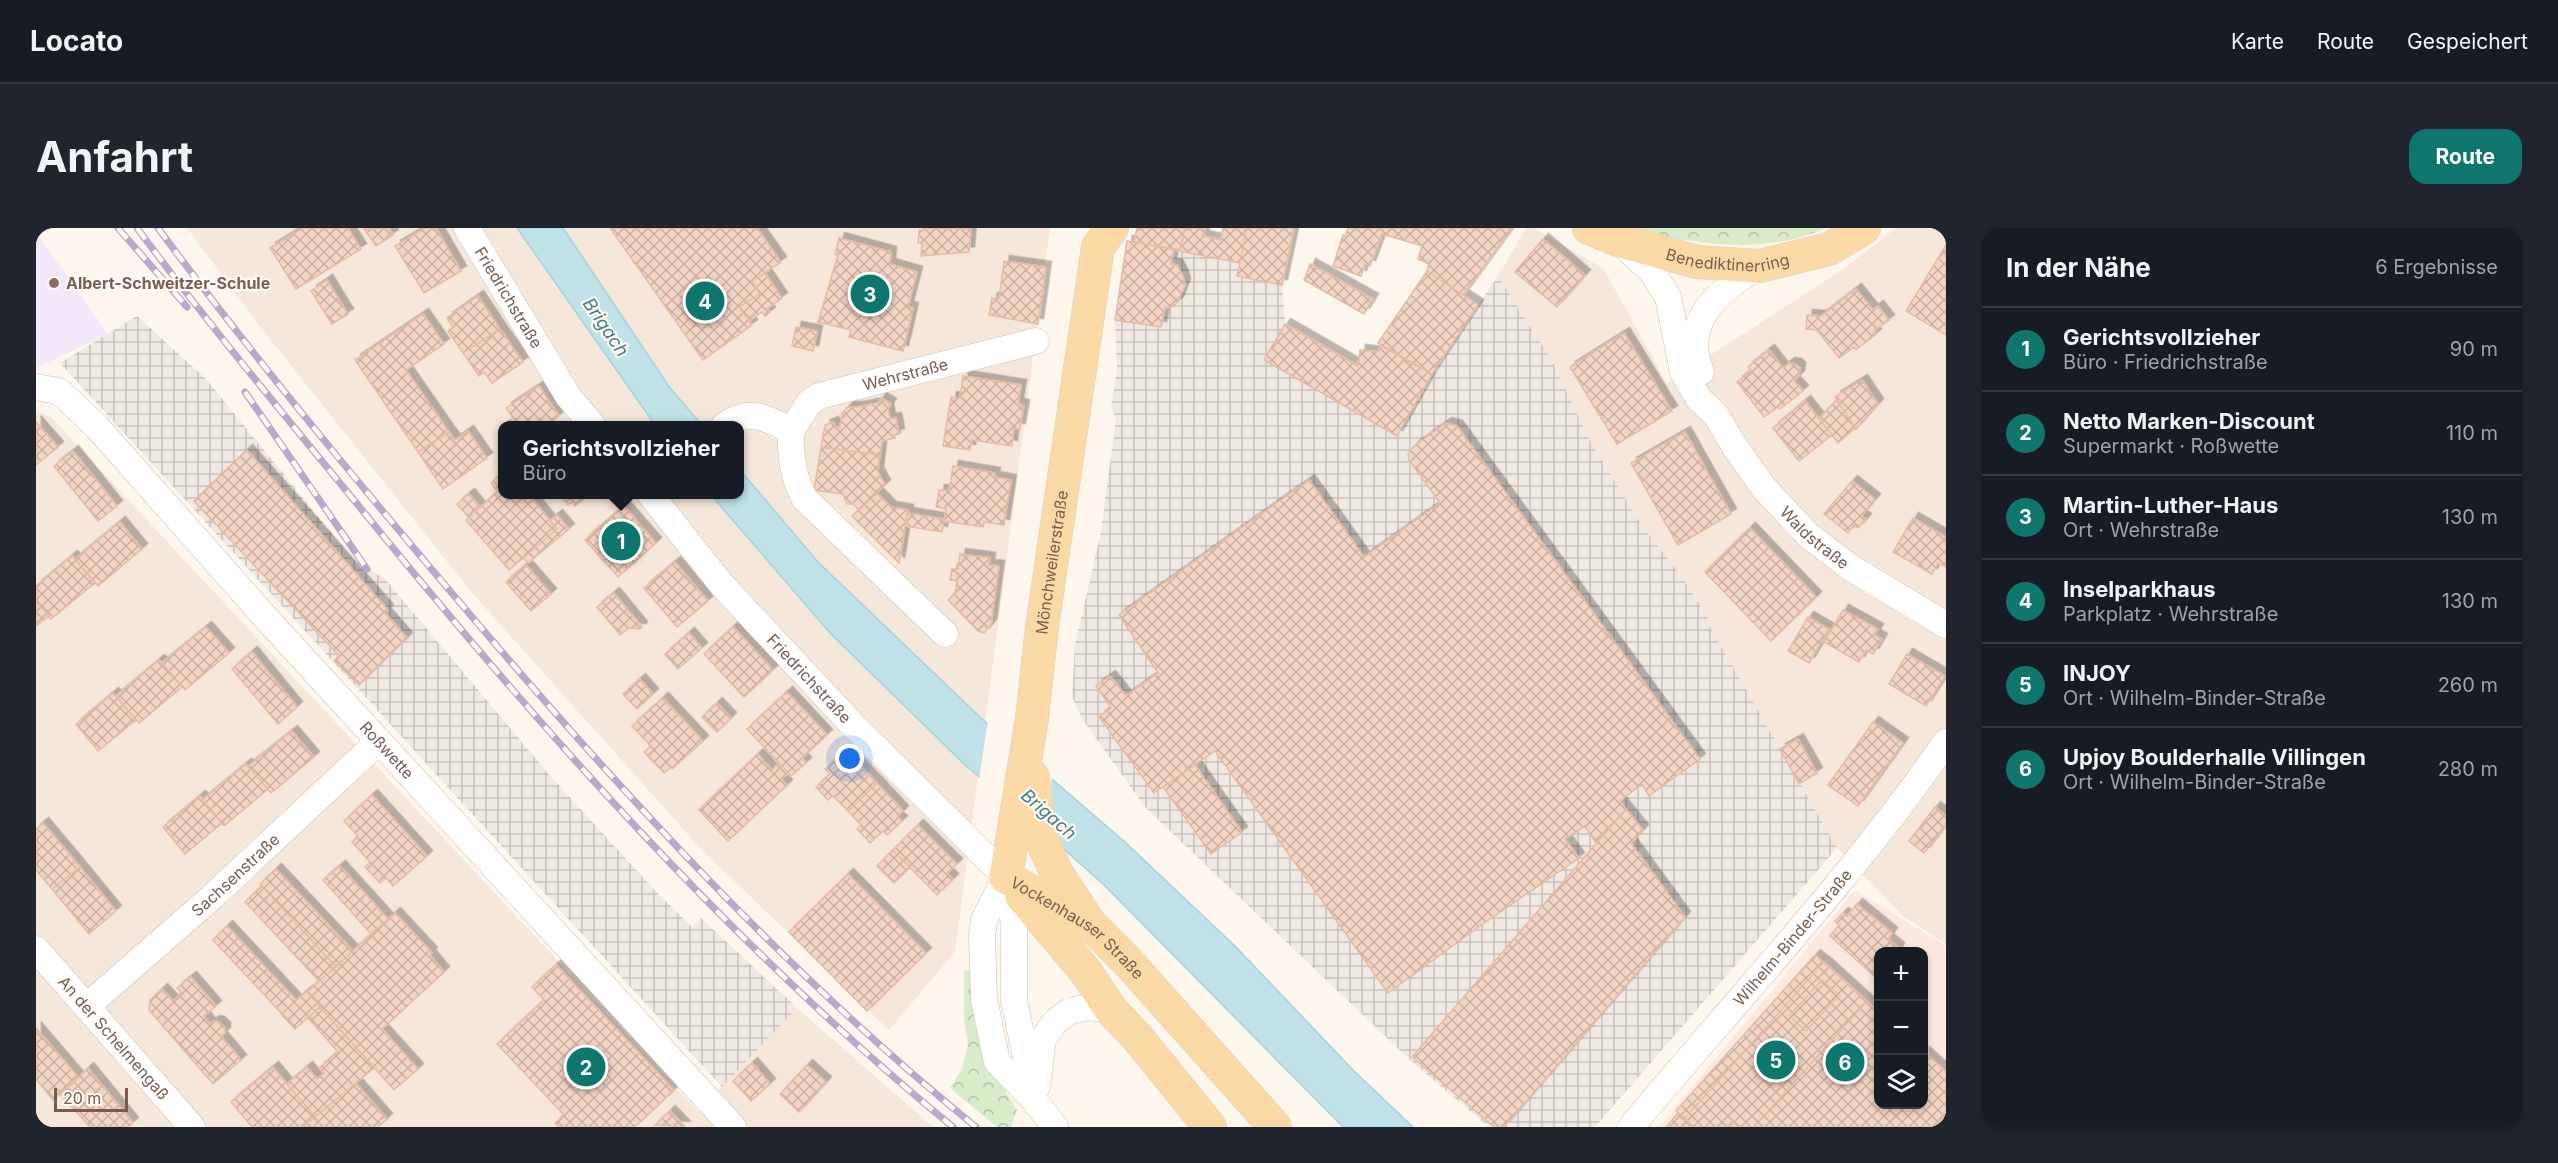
<!DOCTYPE html>
<html lang="de">
<meta charset="utf-8">
<style>
body{margin:0;font-family:Inter,sans-serif;background:#20242c;color:#f1f3f6}
.controls{position:absolute;right:18px;bottom:18px;display:grid;overflow:hidden;border-radius:12px;box-shadow:0 3px 9px #0003}
.controls button{width:54px;height:54px;display:grid;place-items:center;padding:0;border:0;border-bottom:2px solid #363941;background:#171b24;color:#f1f3f6;font:30px sans-serif}
.scale{position:absolute;left:18px;bottom:15px;width:74px;box-sizing:border-box;padding-left:6px;border:3px solid #7a5c4d;border-top:0;font-size:16px;line-height:21px;white-space:nowrap;color:#7a5c4d;-webkit-text-stroke:4px #fffaf3;paint-order:stroke}
.you{position:absolute;left:814px;top:531px;width:21px;height:21px;margin:-15px;border:4px solid #fff;border-radius:50%;background:#1a73e8;box-shadow:0 0 0 9px #1a73e833}
.badge{display:grid;place-items:center;width:39px;height:39px;border-radius:50%;background:#0f766e;color:#fff;font-size:20px;font-weight:700}
.pin{position:absolute;translate:-50% -50%;border:3px solid #fff;box-shadow:0 2px 6px #0006}
.popup{position:absolute;left:462px;top:193px;width:246px;height:78px;box-sizing:border-box;display:grid;place-content:center;border-radius:12px;background:#171b24;filter:drop-shadow(0 2px 4px #0005);font-size:20px;white-space:nowrap;color:#9ea1a6}
.popup b{font-size:22px;color:#f1f3f6}
.popup::after{content:'';position:absolute;left:50%;top:100%;margin-left:-12px;border:12px solid transparent;border-top-color:#171b24}
.list{margin:0;padding:0;list-style:none}
h2{display:flex;justify-content:space-between;align-items:center;height:78px;margin:0;padding:0 24px;font-size:26px}
h2 small{font-size:20px;font-weight:400;color:#9ea1a6}
.list li{display:grid;grid-template-columns:39px 1fr auto;gap:18px;align-items:center;box-sizing:border-box;height:84px;padding:0 24px;border-top:2px solid #363941}
.list b{display:block;font-size:22px;white-space:nowrap}
.list p{margin:0;font-size:20px;white-space:nowrap;color:#9ea1a6}
.list em{font-size:20px;font-style:normal;color:#9ea1a6}
.icon{flex:none;width:33px;height:33px;fill:none;stroke:currentColor;stroke-width:2;stroke-linecap:round;stroke-linejoin:round}
.map{position:relative;flex:none;width:1910px;height:899px;overflow:hidden;border-radius:18px}
header{display:flex;align-items:center;gap:36px;box-sizing:border-box;height:84px;padding:0 30px;background:#171b24;border-bottom:2px solid #363941}
header strong{font-size:28px}
nav{display:flex;gap:33px;margin-inline-start:auto;font-size:21px}
.intro{display:flex;align-items:center;justify-content:space-between;box-sizing:border-box;height:144px;padding:0 36px}
h1{margin:0;font-size:42px}
.button{padding:15px 27px;border-radius:18px;background:#0f766e;color:#fff;font-size:21px;font-weight:700}
main{display:flex;gap:36px;padding:0 36px}
aside{flex:1;background:#171b24;border-radius:18px;box-shadow:0 3px 9px #0003}
.map>svg:first-child{display:block}
</style>
<header>
<strong>Locato</strong>
<nav><a>Karte</a><a>Route</a><a>Gespeichert</a></nav>
</header>
<div class="intro"><h1>Anfahrt</h1><a class="button">Route</a></div>
<main>
<div class="map">
<svg width="1910" height="899" viewBox="0 0 1910 899">
<defs>
<pattern id="industrial-grid" width="8" height="8" patternUnits="userSpaceOnUse" patternTransform="scale(1.5)"><rect width="8" height="8" fill="#efe9e4"/><path d="M0 4h8M4 0v8" fill="none" stroke="#c7c0bb"/></pattern>
<pattern id="forest-crowns" width="20" height="18" patternUnits="userSpaceOnUse" patternTransform="scale(1.5)"><rect width="20" height="18" fill="#d8ecc9"/><path d="M2 6a3 3 0 1 1 6 0M12 15a3 3 0 1 1 6 0" fill="none" stroke="#b4c2a5"/></pattern>
<pattern id="building-cross-hatch" width="8" height="8" patternUnits="userSpaceOnUse" patternTransform="scale(1.5)"><rect width="8" height="8" fill="#f3d5c3"/><path d="M0 0l8 8M0 8l8-8" fill="none" stroke="#cab0a1"/></pattern>
<filter id="shadow"><feDropShadow dx="5.5" dy="-5.5" stdDeviation="0" flood-color="#0004"/></filter>
</defs>
<rect width="100%" height="100%" fill="#fdf6ec"/>
<path fill="#f5e8da" fill-rule="evenodd" d="M151 0H1014L919 724 853 802 665 621 436 365 230 106ZM466 198H704V266H466Z
M1490 0H1497L1567 40 1631 155 1806 42 1860 0H1910V716L1867 688 1801 620 1670 392 1672 390 1644 346 1606 298 1555 215 1516 133 1462 48Z
M0 182 15 189 662 883 761 780 897 899H0Z"/>
<path fill="#fde8e0" fill-rule="evenodd" d="M1819 662 1910 718V899H1623ZM1842 724H1888V876H1842Z"/>
<path fill="url(#industrial-grid)" d="M1091 13 1204 35 1246 57 1249 96 1229 132 1396 146 1462 48 1516 133 1555 215 1606 298 1644 346 1672 390 1670 392 1801 620 1559 899H1453L1374 832 1109 579 1047 492 1036 469 1039 417 1065 304 1080 191 1075 180 1081 142 1079 92Z
M101 88 170 151 317 331 349 351 516 550 625 669 656 699 665 690 761 780 686 859 24 135Z"/>
<path fill="#f3e8fa" d="M0 4 72 106 0 140Z"/>
<path fill="url(#forest-crowns)" d="M1591 0H1790C1726 29 1656 15 1591 0Z
M928 742 936 743C945 796 950 835 981 882L975 899H961L914 860 926 841 932 816 928 790Z"/>
<path fill="#bfe3e8" stroke="#a5d3da" stroke-width="1.5" d="M481 0H527L634 160 666 197H619Z
M704 242 782 334 945 490 1089 614 1199 718 1318 843 1377 899H1307L1068 657 1003 599 929 537 794 405 675 267 704 266Z"/>
<path fill="#fdf6ec" d="M952 492 1016 548 1015 562 1001 601 943 552Z"/>
<path fill="url(#building-cross-hatch)" stroke="#e6bba3" stroke-width="1.5" filter="url(#shadow)" d="M267 0H312L325 21 260 61 234 20Z
M353 0 357 7 340 18 328 1Z
M389 0H400L425 43 388 65 359 18Z
M574 0H721L745 34 716 53 724 66 703 79 716 97 667 132Z
M887 0 935 1 933 24 885 28 886 15H882L883 2 887 3Z
M1101 0H1169L1167 8 1185 12 1187 0H1258L1246 57 1201 48 1204 35 1098 14Z
M1101 0H1149L1144 22 1098 14Z
M1211 0H1258L1246 57 1201 48Z
M1312 0H1476L1427 67 1391 43 1393 36 1382 31 1386 18 1346 6 1334 38 1329 36 1325 48 1297 38 1307 7 1309 8Z
M803 10 855 24 854 36 881 44 872 79 877 80 867 123 813 109 815 102 782 94 802 27 799 26Z
M1507 11 1549 47 1521 79 1479 44Z
M1091 13 1138 21 1135 36 1141 37 1146 46 1149 56 1142 74 1134 80 1129 79 1125 99 1079 92Z
M1910 17V107L1870 83Z
M968 33 1010 39 1002 96 953 87 956 70 963 71Z
M1274 36 1337 71 1328 86 1268 52Z
M1391 43 1442 77 1396 146 1342 115Z
M729 45 746 70 731 81 734 84 731 87 729 88 726 84 713 93 703 79 724 66 716 53Z
M291 52 312 86 296 96 275 63Z
M1820 61 1837 82 1842 78 1853 92 1838 103 1840 106 1820 122 1818 119 1803 130 1781 102 1770 101 1771 87 1785 88Z
M442 68 464 101 427 125 412 103 417 99 411 90Z
M387 86 408 116 370 142 413 204 382 224 319 132Z
M1249 96 1322 138 1324 122 1342 124 1345 118 1396 146 1361 208 1228 132Z
M760 99 781 103 777 123 756 118Z
M464 101 487 134 456 155 448 144 443 148 427 125Z
M1588 105 1636 183 1581 216 1534 139Z
M1733 122 1747 140 1753 135 1760 136 1764 140 1763 148 1758 153 1767 163 1744 181 1742 179 1728 189 1701 154 1715 143 1712 139Z
M927 148 985 157 982 176 988 177 984 201 978 200 976 218 936 212 934 222 907 218 915 169 924 170Z
M1826 152 1842 176 1820 201 1799 169Z
M503 158 523 188 510 198H475L472 193 477 190 470 180Z
M845 170 855 176 852 180 854 191 860 190 863 206 858 207 859 210 846 213 844 227 785 219 789 197 797 194 800 199H804L806 185 812 179H822L842 175Z
M1801 172 1819 200 1802 215 1783 190Z
M1769 173 1796 207 1763 233 1737 200Z
M0 194 22 219 0 237Z
M1410 195 1421 198 1664 531 1613 568 1606 556 1584 573 1590 581 1560 615 1549 598 1529 611 1543 630 1444 698 1352 765 1179 523 1118 565 1063 489 1075 480 1060 458 1074 448 1090 468 1122 445 1083 387 1273 252 1328 329 1404 275 1373 232 1372 227 1377 219Z
M432 203 451 230 407 261 382 224 413 204 419 212Z
M1649 204 1695 286 1642 317 1595 235Z
M785 219 844 227 842 244 849 257 823 282 817 276H811L807 266 778 262Z
M211 222 352 382 349 385 371 410 323 457 298 433 303 428 158 273Z
M37 223 81 278 62 293 18 238Z
M917 238 959 245 958 249 975 252 968 297 948 294 947 299 908 293 910 281 900 279 903 262 913 263Z
M466 245V260L462 264 455 255Z
M1816 253 1839 271 1825 288 1830 291 1822 300 1818 297 1812 305 1788 286Z
M466 260V266H492L521 301 473 342 430 292Z
M841 265 855 279 872 282 863 335 816 288Z
M433 266 444 279 433 290 421 276Z
M529 266H554L539 278 535 274 532 277 526 270Z
M588 278 620 315 582 349 549 312Z
M871 285 908 291 906 304 869 298Z
M521 287 533 301 492 335 487 330 521 301 514 293Z
M1877 290 1910 309V339L1902 335 1896 346 1857 324Z
M84 294 106 321 62 358 39 331Z
M1714 300 1780 369 1735 413 1669 344Z
M924 326 954 330 953 337 963 338 955 397 948 405 942 403 912 372 919 365 921 353 914 352 916 341H922Z
M36 328 59 355 15 391 0 373V358Z
M639 334 672 373 641 399 608 360Z
M490 337 515 366 495 383 470 354Z
M578 365 606 399 604 401 593 400 584 407 561 379Z
M0 373 13 388 0 398Z
M1807 382 1842 401 1839 407 1846 411 1837 426 1830 422 1823 434 1788 414Z
M1772 389 1793 401 1773 435 1752 423Z
M170 399 193 425 149 462 126 435Z
M697 399 737 442 708 469 668 426Z
M653 405 666 420 642 441 629 426Z
M216 424 261 479 242 496 196 441Z
M1871 426 1909 448 1890 478 1853 456Z
M123 432 146 459 103 495 80 468Z
M604 451 617 466 601 481 587 466Z
M751 464 791 507 766 530 770 535 755 548 711 501Z
M77 465 100 492 62 523 40 496Z
M627 470 667 513 636 541 635 539 628 545 608 524 615 518 596 498Z
M681 475 695 490 681 504 666 489Z
M1837 494 1867 515 1822 578 1792 557Z
M256 503 278 529 235 565 212 538Z
M1762 511 1781 545 1763 556 1744 521Z
M722 526 736 542 743 535 752 545 745 551 751 557 692 613 663 582Z
M814 527 841 555 812 583 797 568 792 572 780 559 794 546 789 541 799 532 804 536Z
M210 536 232 561 188 598 166 572Z
M1159 537 1206 604 1175 626 1127 559Z
M841 555 867 583 861 589 866 593 851 607 847 603 834 615 821 601 825 597 812 583Z
M336 567 391 628 357 658 350 650 344 655 329 639 334 634 316 614 322 608 308 593Z
M164 568 186 595 149 626 127 599Z
M1899 579 1910 588V596L1888 625 1873 613Z
M1590 581 1607 602 1595 615 1649 689 1468 899H1458L1376 829Z
M7 595 44 639 16 661 0 642V601Z
M882 597 921 636 911 645 917 651 901 667 857 622Z
M857 622 874 639 858 655 841 638Z
M304 638 352 691 335 706 287 652Z
M44 639 80 683 53 706 16 661Z
M240 641 317 723 300 739 224 656Z
M812 646 890 725 831 783 753 704Z
M226 658 300 739 283 753 209 674Z
M1821 676 1856 705 1852 711 1863 720 1861 724H1842V745L1839 749 1794 708 1803 697 1799 693 1807 685 1811 688Z
M359 685 396 725 394 727 408 744 346 801 382 841 358 862 271 764Z
M191 698 260 772 246 786 177 712Z
M1779 727 1831 773 1718 899H1705L1697 892 1691 899H1658L1640 883Z
M1788 734 1831 773 1718 899H1705L1697 892 1691 899H1658L1649 890Z
M520 737 638 862 599 899H523L519 895 528 887 461 816 508 772 496 759Z
M155 749 180 778 168 788 174 796 178 793 183 794 189 800V805L185 808 205 832 177 856 113 782 114 772 126 761 137 773 146 765 141 760Z
M1786 752 1803 767 1770 803 1753 788Z
M271 763 284 779 259 801 245 786Z
M1831 773 1842 784V876H1888V824L1910 844V883L1896 899H1718Z
M284 779 338 840 279 889 251 856 271 839 281 851 288 845 283 840 302 824 272 790Z
M0 800 42 849 17 872 0 851Z
M716 835 734 856 715 873 697 853Z
M771 837 790 854 763 884 744 866Z
M237 839 279 889 267 899H216L195 874Z
M52 840 97 895 92 899H54L25 867Z
M320 855 351 891 342 899H287L279 889Z
M634 883 649 899 619 897Z
M1910 883V899H1896Z
M1642 885 1649 890 1658 899H1630Z
M279 889 287 899H267Z
M1697 892 1705 899H1691Z"/>
<g fill="none" stroke-linecap="round" stroke-linejoin="round">
<g stroke="#d1beb0" stroke-width="27">
<g id="minor">
<path id="s1" d="M431 0 532 168 557 198"/>
<path id="s2" d="M1582 12 1616 44 1632 69 1647 144 1663 171 1680 187 1697 216 1728 260 1771 306 1812 338 1910 397"/>
<path d="M1665 144C1644 93 1683 62 1723 38"/>
<path id="s3" d="M0 159 23 163 61 199 239 400 697 899"/>
<path id="s4" d="M688 198C713 179 731 190 755 203L773 175 783 168 1000 113"/>
<path d="M755 203C754 226 757 250 769 271L909 406"/>
<path id="s5" d="M614 266 686 357 814 494 970 649"/>
<path d="M970 649 948 692 946 708 948 771 961 834 999 873 1019 899"/>
<path d="M970 649 978 696V772L999 873"/>
<path id="s6" d="M0 721 156 899"/>
<path id="s7" d="M51 778 176 669 343 513"/>
<path d="M1001 858 1007 811 1019 794 1034 783 1054 779 1076 783"/>
<path id="s8" d="M1595 899C1701 771 1816 650 1910 514"/>
</g>
</g>
<g stroke="#dad1cd" stroke-width="34">
<g id="major">
<path id="s9" d="M1553 0 1582 12 1661 34 1723 38 1793 21 1828 0"/>
<path d="M997 549 1004 608 1020 644 1053 694"/>
<path id="s10" d="M970 649 996 490 1006 399 1062 19 1076 0"/>
<path id="s11" d="M970 649 1058 700 1092 734 1239 899"/>
<path d="M986 668 1050 744 1076 783 1101 809 1174 899"/>
</g>
</g>
<use href="#minor" stroke="#fff" stroke-width="26"/>
<use href="#major" stroke="#fbd9a5" stroke-width="33"/>
<g stroke="#b9a8c9" stroke-width="7">
<path id="rail" d="M82 0 151 79
M101 0C173 97 250 189 326 282 506 503 696 718 917 899
M122 0C221 134 329 263 437 390 592 572 754 748 940 899
M209 164 331 341"/>
</g>
<use href="#rail" stroke="#fffaf3" stroke-width="4.5" stroke-dasharray="14" stroke-linecap="butt"/>
</g>
<circle fill="#8d6e63" stroke="#fffaf3" stroke-width="2" cx="18" cy="55" r="6"/>
<g text-anchor="middle" dominant-baseline="central" stroke-width="4.5" stroke-linejoin="round" paint-order="stroke">
<g font-size="16" fill="#7a5c4d" stroke="#fffaf3">
<text stroke="none"><textPath href="#s9" startOffset="144">Benediktinerring</textPath></text>
<text stroke="none"><textPath href="#s1" startOffset="81">Friedrichstraße</textPath></text>
<text stroke="none"><textPath href="#s4" startOffset="207">Wehrstraße</textPath></text>
<text stroke="none"><textPath href="#s2" startOffset="366">Waldstraße</textPath></text>
<text stroke="none"><textPath href="#s10" startOffset="318">Mönchweilerstraße</textPath></text>
<text stroke="none"><textPath href="#s5" startOffset="244">Friedrichstraße</textPath></text>
<text stroke="none"><textPath href="#s3" startOffset="510">Roßwette</textPath></text>
<text stroke="none"><textPath href="#s7" startOffset="198">Sachsenstraße</textPath></text>
<text stroke="none"><textPath href="#s11" startOffset="88">Vockenhauser Straße</textPath></text>
<text stroke="none"><textPath href="#s8" startOffset="249">Wilhelm-Binder-Straße</textPath></text>
<text stroke="none"><textPath href="#s6" startOffset="118">An der Schelmengaß</textPath></text>
</g>
<g font-size="16" font-weight="bold" fill="#785e54" stroke="#fffaf3" text-anchor="start">
<text x="30" y="55">Albert-Schweitzer-Schule</text>
</g>
<g font-size="18" font-style="italic" fill="#437c86" stroke="#fffaf3">
<text transform="translate(570 99) rotate(56)">Brigach</text>
<text transform="translate(1013 586) rotate(41)">Brigach</text>
</g>
</g>
</svg>
<div class="controls">
<button>+</button>
<button>−</button>
<button><svg class="icon" aria-label="layers" viewBox="0 0 24 24"><path d="M12 4l9 5-9 5-9-5zM3 14l9 5 9-5"/></svg></button>
</div>
<div class="scale">20 m</div>
<div class="you"></div>
<div class="pin badge" style="left:585px;top:313px">1</div>
<div class="popup"><b>Gerichtsvollzieher</b>Büro</div>
<div class="pin badge" style="left:550px;top:839px">2</div>
<div class="pin badge" style="left:834px;top:66px">3</div>
<div class="pin badge" style="left:669px;top:73px">4</div>
<div class="pin badge" style="left:1740px;top:832px">5</div>
<div class="pin badge" style="left:1809px;top:834px">6</div>
</div>
<aside>
<h2>In der Nähe<small>6 Ergebnisse</small></h2>
<ul class="list">
<li><span class="badge">1</span><div><b>Gerichtsvollzieher</b><p>Büro · Friedrichstraße</p></div><em>90 m</em></li>
<li><span class="badge">2</span><div><b>Netto Marken-Discount</b><p>Supermarkt · Roßwette</p></div><em>110 m</em></li>
<li><span class="badge">3</span><div><b>Martin-Luther-Haus</b><p>Ort · Wehrstraße</p></div><em>130 m</em></li>
<li><span class="badge">4</span><div><b>Inselparkhaus</b><p>Parkplatz · Wehrstraße</p></div><em>130 m</em></li>
<li><span class="badge">5</span><div><b>INJOY</b><p>Ort · Wilhelm-Binder-Straße</p></div><em>260 m</em></li>
<li><span class="badge">6</span><div><b>Upjoy Boulderhalle Villingen</b><p>Ort · Wilhelm-Binder-Straße</p></div><em>280 m</em></li>
</ul>
</aside>
</main>
